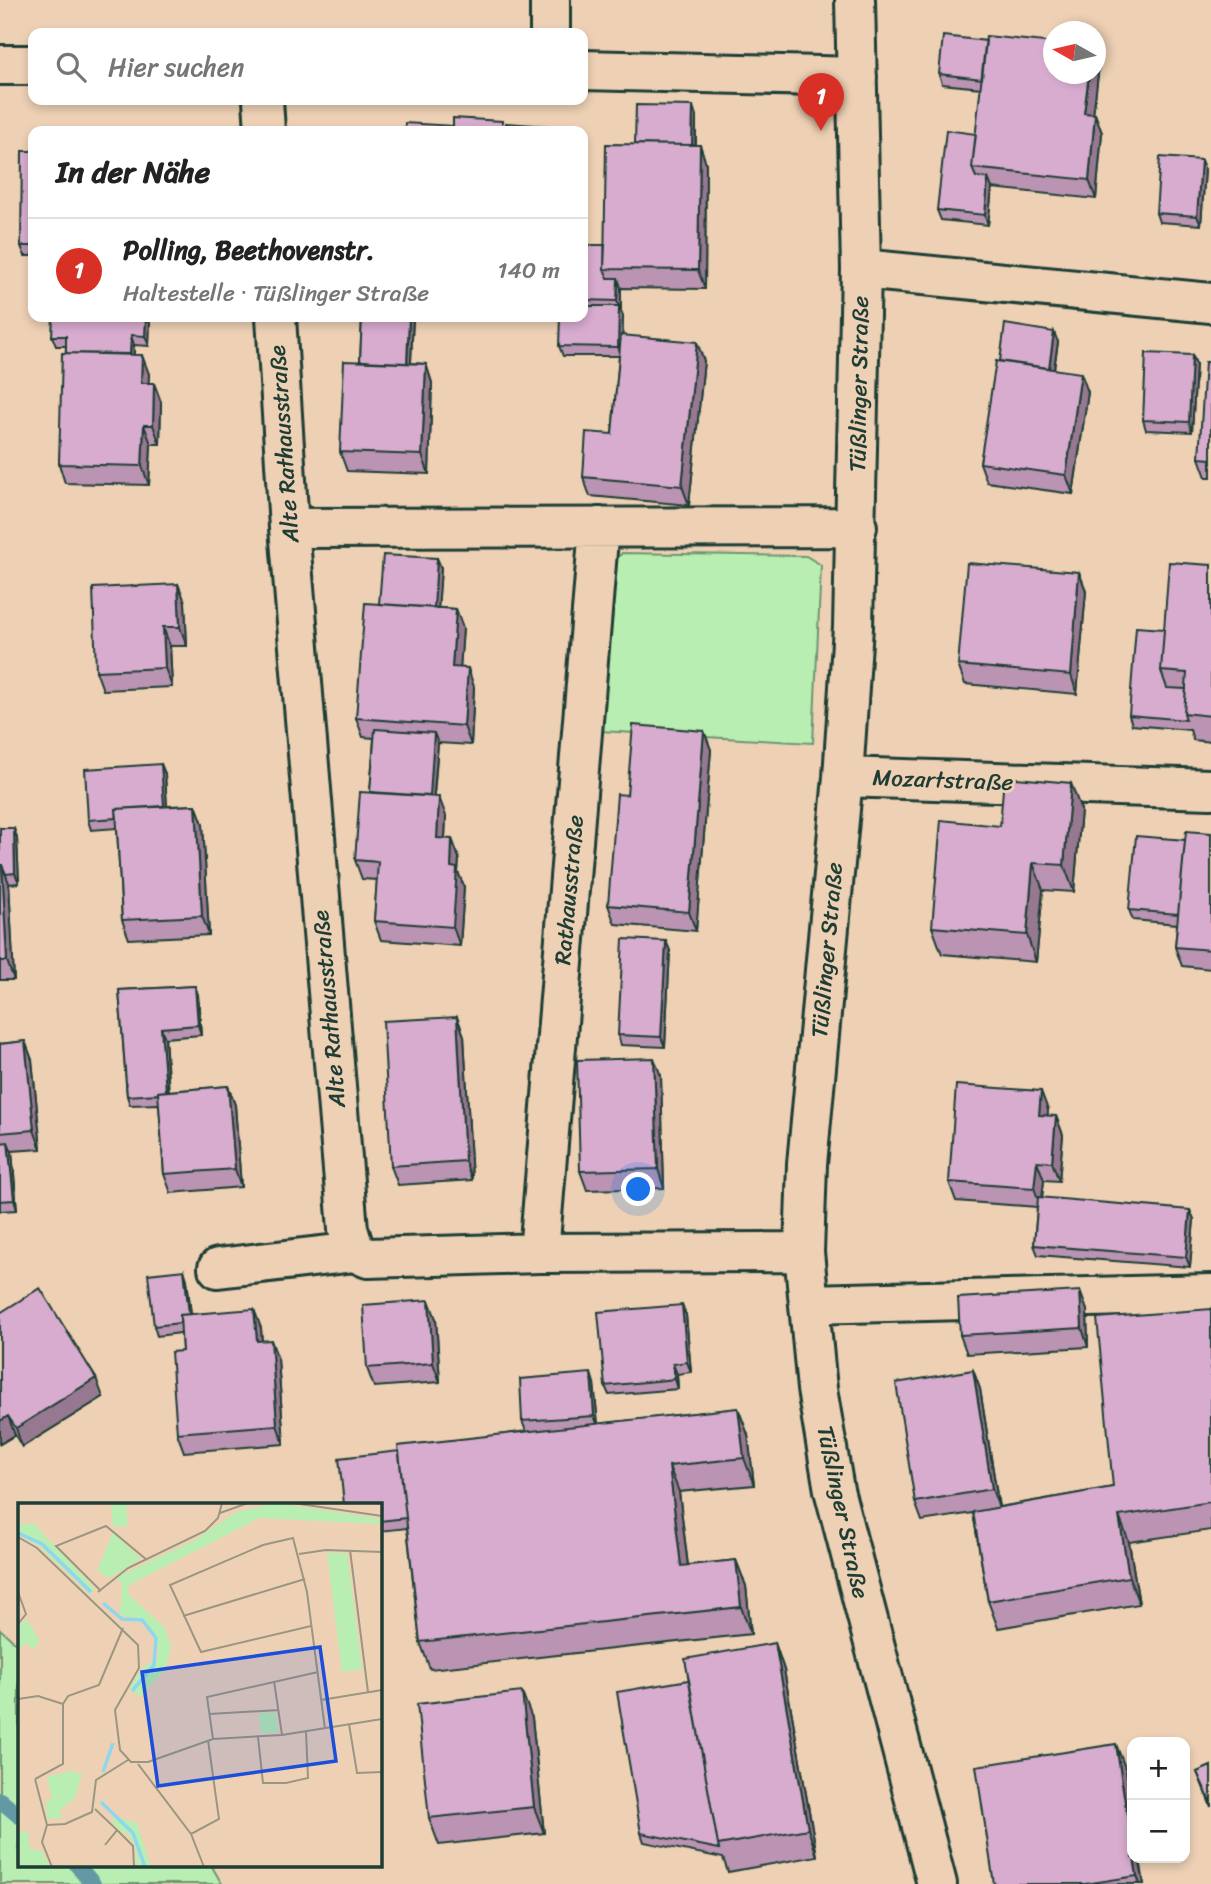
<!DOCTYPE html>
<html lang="de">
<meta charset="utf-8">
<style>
body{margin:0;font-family:Sriracha,sans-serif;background:#f2f2f2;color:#222}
.controls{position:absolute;right:21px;bottom:21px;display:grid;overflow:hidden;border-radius:14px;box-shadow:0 4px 10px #0003}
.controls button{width:63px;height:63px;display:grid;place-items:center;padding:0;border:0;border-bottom:2px solid #e0e0e0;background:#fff;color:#222;font:35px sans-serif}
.compass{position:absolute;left:1043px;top:21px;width:63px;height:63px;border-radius:50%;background:#fff;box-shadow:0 4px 10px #0003;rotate:278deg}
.you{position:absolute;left:639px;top:1190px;width:24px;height:24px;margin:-18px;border:5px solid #fff;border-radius:50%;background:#1a73e8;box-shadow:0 0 0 10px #1a73e833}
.badge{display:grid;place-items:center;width:46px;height:46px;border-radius:50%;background:#d93025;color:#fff;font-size:23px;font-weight:700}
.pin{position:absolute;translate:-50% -58px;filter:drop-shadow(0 2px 4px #0008)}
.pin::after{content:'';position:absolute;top:37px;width:24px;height:21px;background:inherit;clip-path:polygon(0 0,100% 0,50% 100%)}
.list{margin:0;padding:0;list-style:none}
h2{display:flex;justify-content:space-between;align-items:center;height:91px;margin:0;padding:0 28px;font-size:30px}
h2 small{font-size:23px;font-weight:400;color:#767676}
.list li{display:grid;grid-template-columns:46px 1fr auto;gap:21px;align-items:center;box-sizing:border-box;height:105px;padding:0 28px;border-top:2px solid #e0e0e0}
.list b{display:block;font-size:26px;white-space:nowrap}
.list p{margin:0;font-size:23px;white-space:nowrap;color:#767676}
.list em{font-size:23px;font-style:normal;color:#767676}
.icon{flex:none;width:38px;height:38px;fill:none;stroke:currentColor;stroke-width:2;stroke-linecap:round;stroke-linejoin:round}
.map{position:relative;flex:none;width:1211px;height:1884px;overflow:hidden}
.search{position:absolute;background:#fff;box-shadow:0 4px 10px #0003;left:28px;top:28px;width:560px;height:77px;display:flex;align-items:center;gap:18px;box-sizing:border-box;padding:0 24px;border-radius:14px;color:#767676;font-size:26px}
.panel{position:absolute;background:#fff;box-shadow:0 4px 10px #0003;left:28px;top:126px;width:560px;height:196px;border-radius:14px}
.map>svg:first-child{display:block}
</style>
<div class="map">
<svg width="1211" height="1884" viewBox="0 0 1211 1884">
<rect width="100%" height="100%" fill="#eed1b5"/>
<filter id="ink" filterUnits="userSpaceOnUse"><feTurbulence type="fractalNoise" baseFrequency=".0143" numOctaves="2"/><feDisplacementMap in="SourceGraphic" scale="14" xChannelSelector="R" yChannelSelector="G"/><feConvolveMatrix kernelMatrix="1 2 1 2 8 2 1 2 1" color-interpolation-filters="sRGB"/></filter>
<g filter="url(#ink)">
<path fill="#b8eeb1" stroke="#6c9672" stroke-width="2" d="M622 553 806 556 821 565 813 743 601 731 611 565Z
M0 1629 19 1646V1865H211L222 1884H0Z"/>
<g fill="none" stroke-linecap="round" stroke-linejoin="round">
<path stroke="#6299a4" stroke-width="16" d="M0 1800 19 1816
M77 1865 93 1884"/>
<g stroke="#1f3d34" stroke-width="44">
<path id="minor" d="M550 0V33
M855 0 861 269 853 627 843 777 807 1164 804 1252 817 1389 834 1490 937 1884
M0 65H33
M583 70 857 77
M263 100 265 131
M861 269 1211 303
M276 317 289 528 348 1229 355 1252 368 1258 539 1253 804 1252
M289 528 857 527
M843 777 1211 789
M539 1253 599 527
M218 1268 355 1252
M809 1304 1211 1294"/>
</g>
<use href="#minor" stroke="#eed1b5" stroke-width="38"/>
</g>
<path fill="#ba94b2" stroke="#1f3d34" stroke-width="2" d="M1099 66 1093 114H1095L1102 133 1096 199 992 188 988 225 941 220 937 210 976 134 981 88 942 84 939 74Z
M696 116V145H700L706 164 705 289 621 288V311L623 316 622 336 704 361 689 505 590 496 583 477 612 434 619 356H563L559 346 583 317V245H605L635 144Z
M33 151V256H25L21 246Z
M1205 170 1201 225 1159 222 1156 213Z
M150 317 149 346 134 345V354L149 374 148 383 161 402 160 444H151L149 485 65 483 59 464 66 346H56L52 336Z
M362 317H413L411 363 426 364 432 383 429 474 347 471 340 452 360 361Z
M1058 342 1054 369 1088 392 1073 494 987 482 980 463 1000 361Z
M1192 355 1196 364 1192 432 1146 430 1143 420Z
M1211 362V477H1206L1199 458Z
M437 558 441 568 438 608 456 609 463 628 460 668 474 687 471 745 438 743 434 797 446 816 445 839H452L459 858 458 872 464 887 460 946 381 940 374 921 377 880 362 879 355 860 370 792 374 738 363 737 356 718 379 604Z
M1211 565V742L1193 740 1190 730 1132 725 1129 715 1164 629Z
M1079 572 1086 591 1077 694 965 684 958 665Z
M178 584 185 602 187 646H170L172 687 103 690 96 671Z
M704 731 711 750 696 931 615 924 608 905 627 795Z
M161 764 165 774 167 806 196 805 203 824 209 935 129 939 122 920 117 828 91 830 88 820Z
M1081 810 1074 892 1043 890 1036 962 942 954 932 927Z
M0 828 17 838 19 883 9 884 14 980H0Z
M1211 833V969L1182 966 1175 947 1177 924 1133 920 1129 910 1185 840Z
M666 941 670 951 665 1047 621 1045 618 1035Z
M195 986 198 995 201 1035 165 1038 169 1091 228 1086 235 1105 241 1187 171 1193 164 1174 159 1104 130 1105 127 1096 119 990Z
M457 1017 464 1036 472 1180 398 1185 391 1166Z
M25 1041 32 1060 41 1149 12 1151 17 1210 0 1211V1044Z
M661 1076 664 1188 587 1190 580 1171Z
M1048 1110 1047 1116H1056L1063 1135 1059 1181 1044 1180 1042 1198 1194 1219 1190 1267 1038 1255 1034 1245 1037 1207 956 1201 949 1182Z
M184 1270 187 1280 191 1314 261 1328 262 1341 278 1359 284 1444 184 1452 177 1433 182 1351 181 1333 157 1336 154 1326Z
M1087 1310 1088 1347 967 1354 960 1335Z
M1211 1310V1530L1129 1542 1139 1604 998 1628 988 1601 973 1513 922 1521 915 1502 973 1370 980 1389 999 1507 1113 1487Z
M0 1313 103 1397 22 1447 15 1435 0 1444Z
M686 1315 691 1372 677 1374 678 1389 609 1395 605 1386Z
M436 1319 440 1382 374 1387 367 1368Z
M594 1383 598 1424 738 1408 748 1435 754 1485 679 1492 688 1565 736 1560 746 1586 751 1634 430 1669 420 1642 407 1528 380 1531V1504L399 1451 526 1431 522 1421Z
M775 1643 784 1670 817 1856 728 1872 723 1858 644 1842 641 1833 689 1680Z
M532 1718 544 1833 439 1845 429 1818Z
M1211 1766V1807L1197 1772Z
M1126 1770 1144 1884H994Z"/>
<path fill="#977891" stroke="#1f3d34" stroke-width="2" d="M1096 56 1099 66 1091 132 1084 113 1089 74H1096Z
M693 106 696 116 695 164 692 154Z
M1095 114 1102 133 1096 199 1089 180Z
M700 145 706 164 705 289 698 270Z
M1201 160 1205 170 1201 225 1197 216Z
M988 178 992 188 988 225 985 215Z
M618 278 621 288V311L623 316 622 356 618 347 619 306 617 301Z
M146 317H150L149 346 145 336Z
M409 317H413L410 382 407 372Z
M1054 332 1058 342 1051 387 1048 377Z
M131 335 134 345 133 373 130 363Z
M697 342 704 361 689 505 682 486Z
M142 355 149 374 148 402 141 383Z
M1192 355 1196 364 1192 432 1189 422Z
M426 364 432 383 429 474 422 455Z
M1081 373 1088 392 1073 494 1066 475Z
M154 383 161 402 160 444 153 425Z
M144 425 151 444 149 485 142 466Z
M437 558 441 568 437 626 433 617Z
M1079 572 1086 591 1077 694 1071 675Z
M178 584 185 602 187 646 180 627Z
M456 609 463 628 459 686 452 667Z
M163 627 170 646 172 687 165 668Z
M468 668 474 687 471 745 464 726Z
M704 731 711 750 696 931 689 912Z
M434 733 438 743 432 815 429 805Z
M161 764 165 774 168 826 164 816Z
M1071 783 1081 810 1074 892 1064 865Z
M439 797 446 816 444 857 437 838Z
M196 805 203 824 209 935 202 916Z
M14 828 17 838 19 883 15 873Z
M452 839 459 858 458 872 464 887 460 946 453 927 451 867Z
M1033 863 1043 890 1036 962 1027 935Z
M2 865 9 883 14 980 7 961Z
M666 941 670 951 665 1047 661 1037Z
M195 986 198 995 201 1035 198 1025Z
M457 1017 464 1036 472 1180 465 1161Z
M161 1028 165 1038 169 1103 166 1093Z
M25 1041 32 1060 41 1149 34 1130Z
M654 1058 661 1076 664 1188 658 1169Z
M228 1086 235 1105 241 1187 235 1169Z
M1041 1091 1048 1110 1046 1134 1039 1115Z
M1056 1116 1063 1135 1059 1181 1052 1162Z
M8 1142 12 1152 17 1210 14 1200Z
M1037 1161 1044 1180 1041 1207 1034 1188Z
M1190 1210 1194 1219 1190 1267 1186 1257Z
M184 1270 187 1280 193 1331 189 1321Z
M1080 1291 1087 1310 1088 1347 1082 1328Z
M429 1300 436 1319 440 1382 433 1363Z
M682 1305 686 1315 691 1372 687 1362Z
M254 1309 261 1328 263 1360 257 1341Z
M271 1340 278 1359 284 1444 277 1425Z
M673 1364 677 1374 678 1389 675 1379Z
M973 1370 980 1389 999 1508 992 1489Z
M591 1373 594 1383 598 1425 594 1416Z
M96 1378 103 1397 22 1447 16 1428Z
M738 1408 748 1435 754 1485 744 1458Z
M8 1416 15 1435 0 1444V1421Z
M669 1466 679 1492 691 1592 681 1566Z
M1119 1516 1129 1542 1139 1604 1129 1577Z
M736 1560 746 1586 751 1634 741 1607Z
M775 1643 784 1670 817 1856 808 1829Z
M522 1692 532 1718 544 1833 534 1807Z
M1116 1744 1126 1770 1132 1812V1847Z
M1134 1858H1139L1144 1884H1140L1137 1876Z"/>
<path fill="#d8accf" stroke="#1f3d34" stroke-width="2" d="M943 36 986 41 982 79 939 74Z
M986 36 1054 43V74H1089L1084 113 1095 114 1089 180 972 168Z
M636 105 693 106 692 145 635 144Z
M453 118 502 121V131H405V123L453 126Z
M506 123 548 126V131H506Z
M946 130 976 134 972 168 976 177 988 178 985 215 937 210Z
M606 144 700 145 698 270 604 269Z
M22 151H33V246H21Z
M1160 157 1201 160 1197 216 1156 213Z
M583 245H605L604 269 608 278H618L617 301 583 300Z
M583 306H619L618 347 559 346 560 317H583Z
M53 317H146L145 336 131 335 130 354 66 353V336H52Z
M362 317H409L407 363 360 361Z
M1005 324 1054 332 1049 368 1000 361Z
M621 335 697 342 682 486 583 477 586 432 612 434Z
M62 353 142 355 141 383H154L153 425H144L142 466 59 464Z
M1146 353 1192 355 1189 422 1143 420Z
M344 361 426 364 422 455 340 452Z
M996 361 1081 373 1066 475 980 463Z
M1205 362H1211V459L1199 458Z
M383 555 437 558 434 608 379 604Z
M1169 562 1211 565V716L1184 713 1187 673 1161 671Z
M967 563 1079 572 1071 675 958 665Z
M178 584 180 627H163L165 668 96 671 93 588Z
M365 603 456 609 452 667 468 668 464 726 356 718Z
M1136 627 1164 629 1161 671 1167 688 1186 689 1184 713 1186 720 1129 715Z
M633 725 704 731 689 912 608 905 617 794 627 795Z
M375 729 434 733 430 796 370 792Z
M161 764 164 806 116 809 117 818 88 820 85 769Z
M1004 777 1071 783 1064 865 1033 863 1027 935 932 927 941 820 1000 826Z
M360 792 439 797 437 838 452 839 451 867 457 868 453 927 374 921 378 862 355 860Z
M196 805 202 916 122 920 116 809Z
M0 828H14L15 873 6 874 2 865H0Z
M1186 831 1211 833V950L1175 947Z
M1136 836 1185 840 1178 914 1129 910Z
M0 865H2L7 961H0Z
M623 939 666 941 661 1037 618 1035Z
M195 986 198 1025 161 1028 166 1091 158 1092V1094L127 1096 119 990Z
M457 1017 465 1161 391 1166 383 1021Z
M25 1041 34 1130 0 1133V1044Z
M654 1058 658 1169 580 1171 577 1060Z
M956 1085 1041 1091 1039 1115 1056 1116 1052 1162 1037 1161 1034 1188 949 1182Z
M228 1086 235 1169 164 1174 158 1092Z
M8 1142 14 1200 0 1201V1143Z
M1038 1197 1190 1210 1186 1257 1034 1245Z
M184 1270 189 1314 180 1315V1323L154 1326 148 1274Z
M40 1288 96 1378 16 1428 8 1416 0 1421V1313Z
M1080 1291 1082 1328 960 1335 958 1298Z
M429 1300 433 1363 367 1368 363 1305Z
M682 1305 687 1362 673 1364 675 1379 605 1386 598 1312Z
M254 1309 257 1341 271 1340 277 1425 177 1433 171 1352 182 1351 180 1315Z
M1211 1309V1502L1119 1516 1129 1577 988 1601 973 1512 1113 1487 1097 1318Z
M973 1370 992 1489 915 1502 896 1383Z
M591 1373 594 1416 522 1421 520 1379Z
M738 1408 744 1458 669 1466 681 1566 736 1560 741 1607 420 1642 398 1446Z
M399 1451 406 1518 380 1521V1504H344L339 1458Z
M775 1643 808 1829 718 1845 685 1659Z
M689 1680 718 1845 719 1849 641 1833 617 1692Z
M522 1692 534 1807 429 1818 417 1704Z
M1116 1744 1132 1847V1858H1134L1137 1876 1085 1884H994L976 1766Z
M1211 1766V1803L1197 1772Z"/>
</g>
<g text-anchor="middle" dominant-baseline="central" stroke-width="6" stroke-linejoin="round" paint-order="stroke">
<g font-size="23" fill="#1f3d34" stroke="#eed1b5">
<text transform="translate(859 384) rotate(-89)">Tüßlinger Straße</text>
<text transform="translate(284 444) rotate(-94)">Alte Rathausstraße</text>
<text transform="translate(943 780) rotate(2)">Mozartstraße</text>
<text transform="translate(569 890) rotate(-85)">Rathausstraße</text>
<text transform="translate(827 950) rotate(-85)">Tüßlinger Straße</text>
<text transform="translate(329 1009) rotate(-95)">Alte Rathausstraße</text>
<text transform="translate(843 1512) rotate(78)">Tüßlinger Straße</text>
</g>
</g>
<g transform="translate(18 1503)">
<rect width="364" height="364" fill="#eed1b5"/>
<path d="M93 0H121L108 3 110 23 95 24ZM257 0 364 16V21L241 15 111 82 110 91 147 125 153 143 148 166 122 194 111 185 124 165 140 155V141L128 118 102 112 104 82 99 74 177 37 218 9ZM15 20 76 85 73 92 21 43 0 32V22ZM95 29 123 56 91 75 79 68ZM309 50H329L344 166 324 169ZM9 116 22 139 15 146 8 140 0 148V124ZM241 210H258L260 229 243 230ZM57 267V271H64L57 295 42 307 44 315 29 316 28 298 34 296 29 274ZM97 314 119 320 133 364H118V345L111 332 98 325 94 317ZM10 328 12 346 24 348 32 364H0V330Z" fill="#b8eeb1"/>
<path fill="none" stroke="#8ed7ef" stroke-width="3.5" d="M0 30 24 41 73 89M85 100 104 116 124 117 138 135 136 162 114 188M85 269 95 240M83 299 115 330 127 364"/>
<path fill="none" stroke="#9b9681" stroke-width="2" d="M275 0 364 13M202 10 230 0M0 34 19 45 120 142 121 165 97 207 102 247 113 259H130L195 236 264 232 364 216M332 47 350 189M281 51 308 47 364 49M82 87 38 43 88 23 129 57M0 89 8 111 0 121M80 89 110 65 187 28 200 15 204 0M165 113 287 76M293 123 183 149 152 82 245 42 275 35 289 89 307 226M256 178 264 232M0 196 20 193 45 201M303 197 364 187M191 211 261 207M331 221 339 270 364 269M240 234 245 280H268L290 275 288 229M195 236 189 194 300 169M120 261 173 331 186 364M17 276 45 261V201L50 193 81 182 105 125M17 276 29 322M77 306 99 327 87 342M29 322 47 321 74 309 78 277 110 257M29 322 24 339 34 364M99 327 115 343 116 364M173 331 201 316 190 237"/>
<path fill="#1d4ed8" fill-opacity="0.15" stroke="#1d4ed8" stroke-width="3.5" d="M302 144 318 258 140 283 124 169Z"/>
<rect width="364" height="364" fill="none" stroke="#1f3d34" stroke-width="3.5"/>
</g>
</svg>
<div class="controls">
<button>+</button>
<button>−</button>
</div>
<svg class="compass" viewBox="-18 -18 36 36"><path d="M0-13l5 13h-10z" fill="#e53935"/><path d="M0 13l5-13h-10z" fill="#767676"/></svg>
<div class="you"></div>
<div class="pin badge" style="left:821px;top:131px">1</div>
<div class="search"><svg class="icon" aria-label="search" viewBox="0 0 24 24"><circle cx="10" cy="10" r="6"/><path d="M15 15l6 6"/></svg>Hier suchen</div>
<section class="panel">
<h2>In der Nähe<small></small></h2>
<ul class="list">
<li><span class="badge">1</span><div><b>Polling, Beethovenstr.</b><p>Haltestelle · Tüßlinger Straße</p></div><em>140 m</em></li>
</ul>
</section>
</div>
